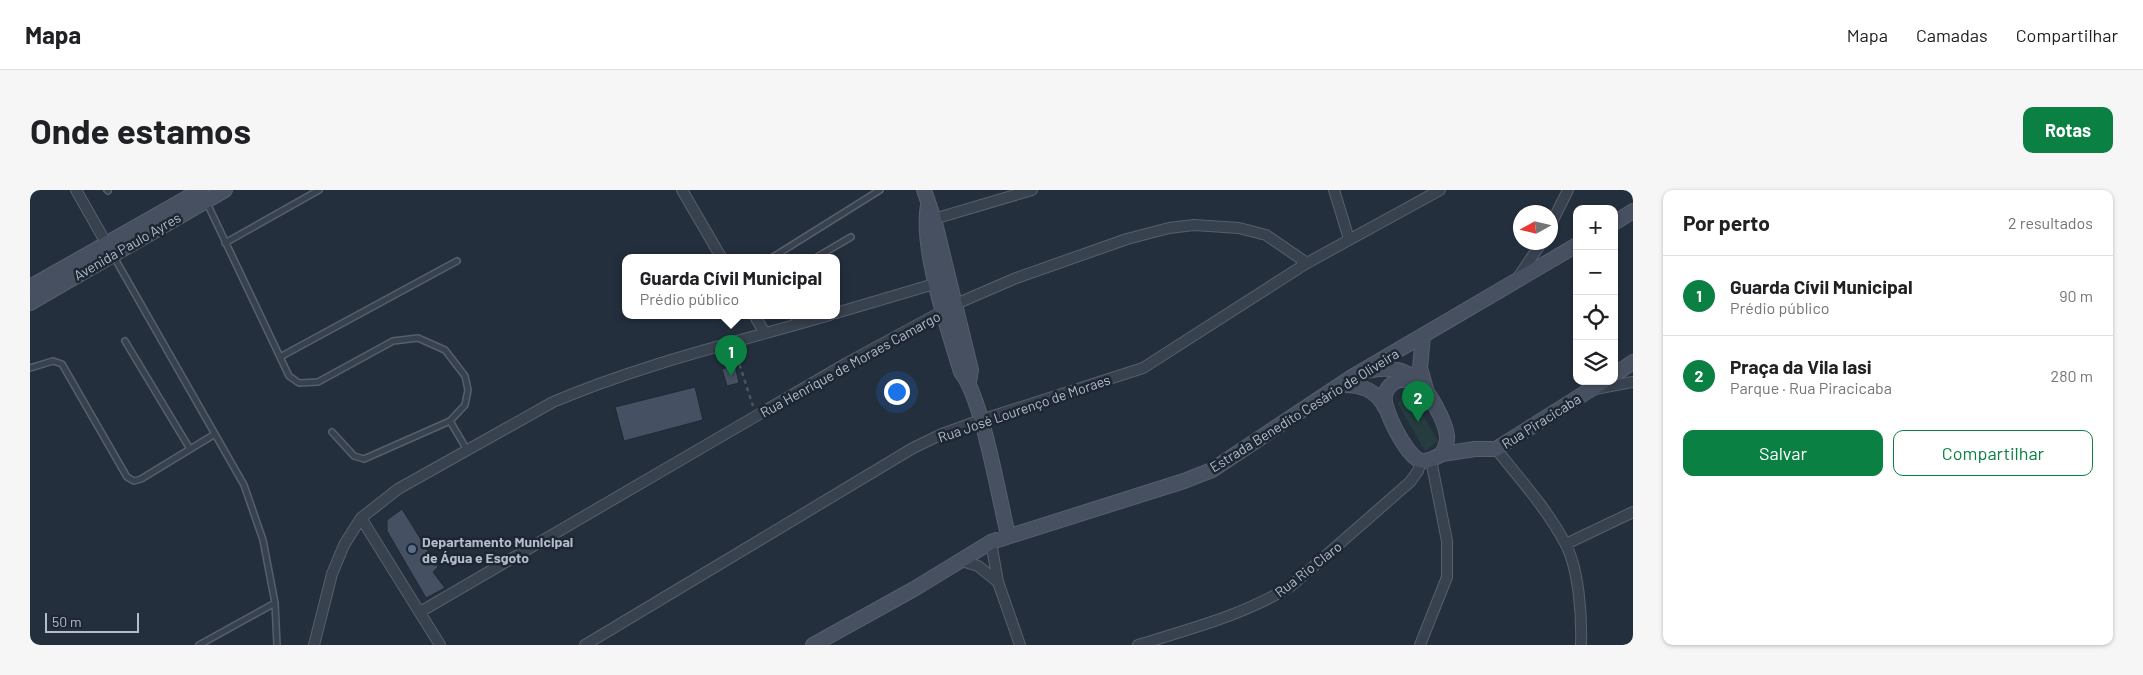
<!DOCTYPE html>
<html lang="pt">
<meta charset="utf-8">
<style>
body{margin:0;font-family:Barlow,sans-serif;background:#f6f6f6;color:#202124}
.controls{position:absolute;right:15px;top:15px;display:grid;overflow:hidden;border-radius:10px;box-shadow:0 1px 4px #0004}
.controls button{width:45px;height:45px;display:grid;place-items:center;padding:0;border:0;border-bottom:1px solid #e0e0e0;background:#fff;color:#202124;font:25px sans-serif}
.compass{position:absolute;left:1483px;top:15px;width:45px;height:45px;border-radius:50%;background:#fff;box-shadow:0 1px 4px #0004;rotate:262deg}
.scale{position:absolute;left:15px;bottom:12px;width:94px;box-sizing:border-box;padding-left:5px;border:2px solid #b4bcc9;border-top:0;font-size:14px;line-height:18px;white-space:nowrap;color:#b4bcc9;-webkit-text-stroke:4px #1d2633;paint-order:stroke}
.you{position:absolute;left:866px;top:201px;width:18px;height:18px;margin:-12px;border:4px solid #fff;border-radius:50%;background:#1a73e8;box-shadow:0 0 0 8px #1a73e833}
.badge{display:grid;place-items:center;width:32px;height:32px;border-radius:50%;background:#0b8043;color:#fff;font-size:16px;font-weight:700}
.pin{position:absolute;translate:-50% -41px;filter:drop-shadow(0 1px 2px #0008)}
.pin::after{content:'';position:absolute;top:26px;width:18px;height:15px;background:inherit;clip-path:polygon(0 0,100% 0,50% 100%)}
.popup{position:absolute;left:592px;top:64px;width:218px;height:65px;box-sizing:border-box;display:grid;place-content:center;border-radius:10px;background:#fff;filter:drop-shadow(0 1px 4px #0005);font-size:16px;white-space:nowrap;color:#757577}
.popup b{font-size:19px;color:#202124}
.popup::after{content:'';position:absolute;left:50%;top:100%;margin-left:-10px;border:10px solid transparent;border-top-color:#fff}
.list{margin:0;padding:0;list-style:none}
h2{display:flex;justify-content:space-between;align-items:center;height:65px;margin:0;padding:0 20px;font-size:21px}
h2 small{font-size:16px;font-weight:400;color:#757577}
.list li{display:grid;grid-template-columns:32px 1fr auto;gap:15px;align-items:center;box-sizing:border-box;height:80px;padding:0 20px;border-top:1px solid #e0e0e0}
.list b{display:block;font-size:19px;white-space:nowrap}
.list p{margin:0;font-size:16px;white-space:nowrap;color:#757577}
.list em{font-size:16px;font-style:normal;color:#757577}
.actions{display:flex;gap:10px;padding:15px 20px}
.actions a{flex:1;padding:11px 0;border:1px solid #0b8043;border-radius:10px;text-align:center;font-size:18px;color:#0b8043}
.actions .main{background:#0b8043;color:#fff}
.icon{flex:none;width:28px;height:28px;fill:none;stroke:currentColor;stroke-width:2;stroke-linecap:round;stroke-linejoin:round}
.map{position:relative;flex:none;width:1603px;height:455px;overflow:hidden;border-radius:10px}
header{display:flex;align-items:center;gap:30px;box-sizing:border-box;height:70px;padding:0 25px;background:#fff;border-bottom:1px solid #e0e0e0}
header strong{font-size:24px}
nav{display:flex;gap:28px;margin-inline-start:auto;font-size:18px}
.intro{display:flex;align-items:center;justify-content:space-between;box-sizing:border-box;height:120px;padding:0 30px}
h1{margin:0;font-size:35px}
.button{padding:12px 22px;border-radius:10px;background:#0b8043;color:#fff;font-size:18px;font-weight:700}
main{display:flex;gap:30px;padding:0 30px}
aside{flex:1;background:#fff;border-radius:10px;box-shadow:0 1px 4px #0004}
.map>svg:first-child{display:block}
</style>
<header>
<strong>Mapa</strong>
<nav><a>Mapa</a><a>Camadas</a><a>Compartilhar</a></nav>
</header>
<div class="intro"><h1>Onde estamos</h1><a class="button">Rotas</a></div>
<main>
<div class="map">
<svg width="1603" height="455" viewBox="0 0 1603 455">
<rect width="100%" height="100%" fill="#242f3e"/>
<path fill="#263c3f" d="M1373 203H1380L1408 251 1395 261 1368 214Z"/>
<path fill="#455162" stroke="#1f2835" d="M705 175 709 193 697 196 692 179Z
M665 197 673 230 594 251 585 217Z
M372 319 408 377 403 382 415 398 396 408 357 341V330Z"/>
<g fill="none" stroke-linecap="round" stroke-linejoin="round">
<g stroke="#565f6c" stroke-width="8">
<path id="lane" d="M77 0 78 1
M176 11 259 186 269 193 288 192 363 151 388 148 415 160 435 186 438 200 435 215 420 231 334 269 324 266 302 242
M195 53 289 0
M84 67 214 295 233 350 245 413 247 455
M743 67 850 0
M787 67 821 47
M763 125 767 134
M95 151 160 259
M250 167 427 71
M0 178 23 171 32 174 97 287 104 291 111 289 185 244
M420 231 437 260
M169 455 245 413"/>
</g>
<g stroke="#565f6c" stroke-width="12">
<path id="street" d="M46 0 79 58
M652 0 691 67
M1304 0 1319 49
M897 31 1002 0
M1520 36 1538 0
M1487 89 1512 52
M806 123 911 92
M724 125 735 143
M1565 199 1603 192
M1466 259C1490 289 1517 319 1535 353 1549 379 1552 426 1551 455
M331 328 410 455
M961 352 968 392 990 455
M1536 354 1603 322
M929 370 948 376 968 392
M390 422 817 173 926 114 986 88 1097 49 1139 38 1164 35 1209 38 1236 45 1277 73
M284 455 302 384 314 355 331 328 368 299 523 212C612 174 707 152 800 125
M555 455 883 258 912 244 951 230 1113 178 1277 73 1410 0
M1108 455C1160 439 1214 425 1261 396L1380 292 1388 281 1391 271
M1390 455 1417 387V351L1401 270"/>
</g>
<g stroke="#565f6c" stroke-width="16">
<path id="secondary" d="M894 0 904 29 941 180 939 191
M898 15C890 58 918 139 931 182 952 207 969 308 978 345
M1584 33 1603 21
M0 97 171 0
M0 113 195 0
M1393 146 1390 178 1396 199
M1337 181C1355 177 1374 177 1386 191
M1584 185 1603 172
M1368 190C1374 190 1380 189 1387 192 1398 198 1416 233 1417 246 1418 253 1414 259 1412 264 1405 268 1396 273 1389 270 1376 264 1352 219 1355 205 1357 197 1361 194 1368 190Z
M1310 195C1330 194 1346 199 1356 219
M1412 264 1445 259H1466L1574 191
M783 455 884 399 961 352 1154 291 1182 280 1322 187 1547 55"/>
</g>
<path stroke="#44595c" stroke-width="2.5" stroke-dasharray="4 4" stroke-linecap="butt" d="M707 167 723 216"/>
<use href="#lane" stroke="#38414e" stroke-width="5"/>
<use href="#street" stroke="#38414e" stroke-width="10"/>
<use href="#secondary" stroke="#465061" stroke-width="14"/>
</g>
<circle fill="#5c6f8a" stroke="#1d2633" stroke-width="2" cx="382" cy="359" r="5"/>
<g text-anchor="middle" dominant-baseline="central" stroke-width="5" stroke-linejoin="round" paint-order="stroke">
<g font-size="14" fill="#b4bcc9" stroke="#1d2633">
<text transform="translate(97 56) rotate(-30)">Avenida Paulo Ayres</text>
<text transform="translate(820 174) rotate(-29)">Rua Henrique de Moraes Camargo</text>
<text transform="translate(994 218) rotate(-19)">Rua José Lourenço de Moraes</text>
<text transform="translate(1274 220) rotate(-32)">Estrada Benedito Cesário de Oliveira</text>
<text transform="translate(1511 231) rotate(-32)">Rua Piracicaba</text>
<text transform="translate(1278 379) rotate(-38)">Rua Rio Claro</text>
</g>
<g font-size="14" font-weight="bold" fill="#b4bcc9" stroke="#1d2633" text-anchor="start">
<text x="392" y="351">Departamento Municipal<tspan x="392" dy="16">de Água e Esgoto</tspan></text>
</g>
</g>
</svg>
<div class="controls">
<button>+</button>
<button>−</button>
<button><svg class="icon" aria-label="locate" viewBox="0 0 24 24"><circle cx="12" cy="12" r="6"/><path d="M12 2v4M12 18v4M2 12h4M18 12h4"/></svg></button>
<button><svg class="icon" aria-label="layers" viewBox="0 0 24 24"><path d="M12 4l9 5-9 5-9-5zM3 14l9 5 9-5"/></svg></button>
</div>
<svg class="compass" viewBox="-18 -18 36 36"><path d="M0-13l5 13h-10z" fill="#e53935"/><path d="M0 13l5-13h-10z" fill="#757577"/></svg>
<div class="scale">50 m</div>
<div class="you"></div>
<div class="pin badge" style="left:701px;top:186px">1</div>
<div class="popup"><b>Guarda Cívil Municipal</b>Prédio público</div>
<div class="pin badge" style="left:1388px;top:232px">2</div>
</div>
<aside>
<h2>Por perto<small>2 resultados</small></h2>
<ul class="list">
<li><span class="badge">1</span><div><b>Guarda Cívil Municipal</b><p>Prédio público</p></div><em>90 m</em></li>
<li><span class="badge">2</span><div><b>Praça da Vila Iasi</b><p>Parque · Rua Piracicaba</p></div><em>280 m</em></li>
</ul>
<div class="actions"><a class="main">Salvar</a><a>Compartilhar</a></div>
</aside>
</main>
